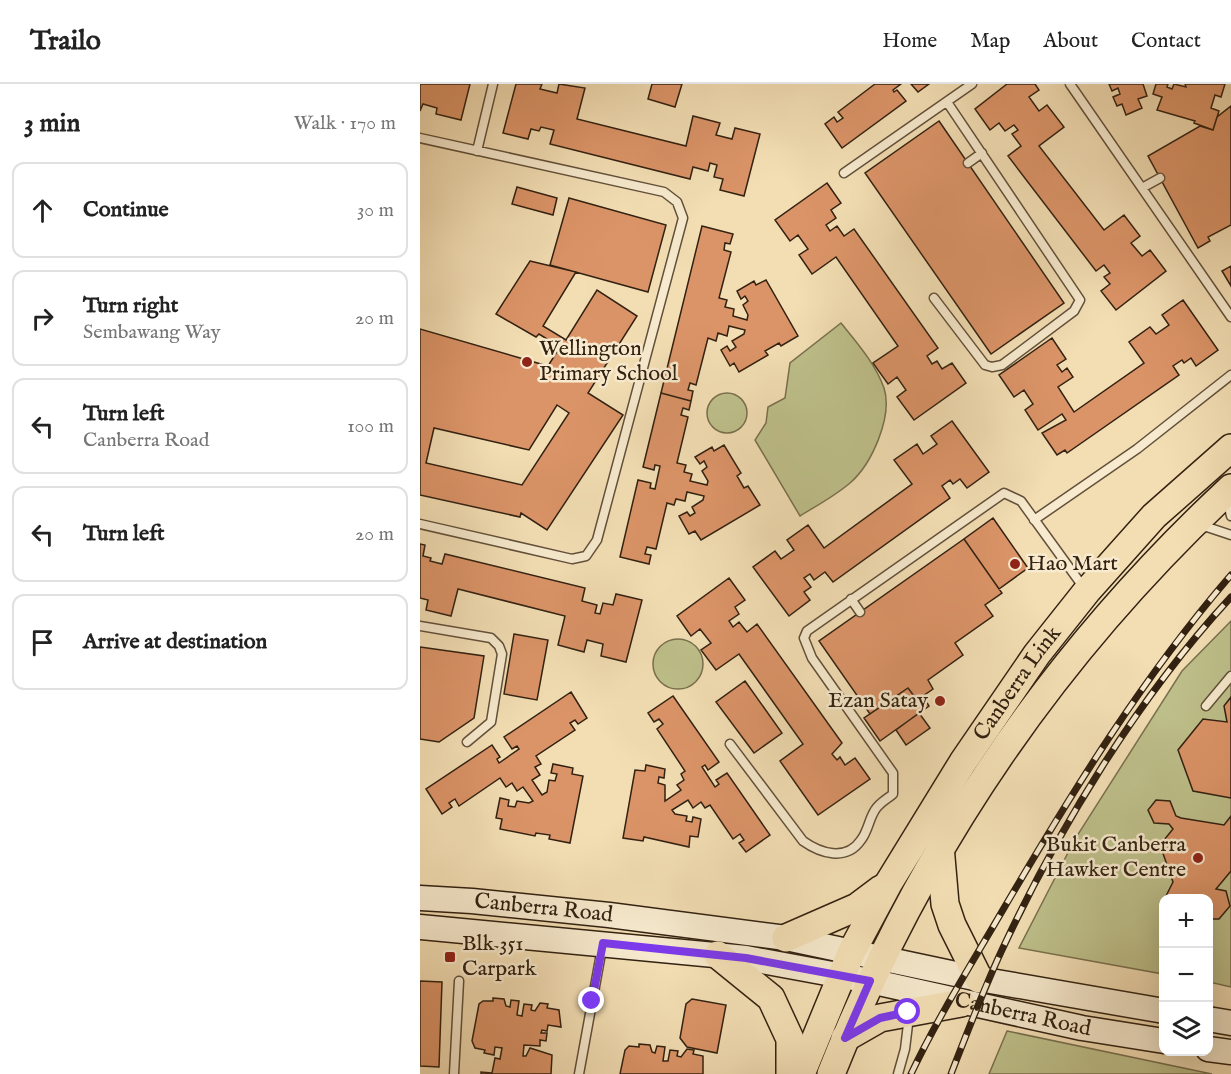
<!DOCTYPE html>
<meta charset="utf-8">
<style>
body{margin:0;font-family:"IM FELL English",serif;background:#f6f6f6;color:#222}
.controls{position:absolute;right:18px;bottom:18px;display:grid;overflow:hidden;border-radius:12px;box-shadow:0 6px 24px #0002}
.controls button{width:54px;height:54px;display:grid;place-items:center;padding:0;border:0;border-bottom:2px solid #e0e0e0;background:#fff;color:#222;font:30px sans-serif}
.stop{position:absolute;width:18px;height:18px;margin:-14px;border:4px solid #7c3aed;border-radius:50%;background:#fff}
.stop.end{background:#7c3aed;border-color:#fff;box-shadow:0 2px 6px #0008}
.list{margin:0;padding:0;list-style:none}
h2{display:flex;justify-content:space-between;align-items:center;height:78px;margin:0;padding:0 24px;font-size:26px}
h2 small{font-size:20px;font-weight:400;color:#767676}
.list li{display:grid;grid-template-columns:39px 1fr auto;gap:18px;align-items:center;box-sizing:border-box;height:96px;margin:0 12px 12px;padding:0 12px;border:2px solid #e0e0e0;border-radius:12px}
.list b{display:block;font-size:22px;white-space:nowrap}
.list p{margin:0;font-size:20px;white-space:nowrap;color:#767676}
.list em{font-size:20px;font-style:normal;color:#767676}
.icon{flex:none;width:33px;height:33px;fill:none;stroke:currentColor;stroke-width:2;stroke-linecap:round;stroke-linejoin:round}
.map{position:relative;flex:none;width:811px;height:990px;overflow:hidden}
header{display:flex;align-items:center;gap:36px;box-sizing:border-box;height:84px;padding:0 30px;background:#fff;border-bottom:2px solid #e0e0e0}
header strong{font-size:28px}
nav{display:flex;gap:33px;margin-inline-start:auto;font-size:21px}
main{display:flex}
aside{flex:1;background:#fff}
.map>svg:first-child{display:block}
</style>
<header>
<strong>Trailo</strong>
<nav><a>Home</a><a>Map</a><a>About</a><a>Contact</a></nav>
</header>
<main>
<aside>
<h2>3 min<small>Walk · 170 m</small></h2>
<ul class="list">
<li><svg class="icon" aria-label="ahead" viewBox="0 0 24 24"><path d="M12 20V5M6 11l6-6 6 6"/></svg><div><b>Continue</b></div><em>30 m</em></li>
<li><svg class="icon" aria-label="right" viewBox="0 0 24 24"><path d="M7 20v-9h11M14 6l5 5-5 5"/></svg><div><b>Turn right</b><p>Sembawang Way</p></div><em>20 m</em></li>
<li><svg class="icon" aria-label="left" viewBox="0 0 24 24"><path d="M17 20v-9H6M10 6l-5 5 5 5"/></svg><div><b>Turn left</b><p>Canberra Road</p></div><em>100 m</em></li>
<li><svg class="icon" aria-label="left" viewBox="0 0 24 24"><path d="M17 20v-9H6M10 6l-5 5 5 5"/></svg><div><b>Turn left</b></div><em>20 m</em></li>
<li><svg class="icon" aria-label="arrive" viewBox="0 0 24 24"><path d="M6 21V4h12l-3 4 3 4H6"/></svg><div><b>Arrive at destination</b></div></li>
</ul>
</aside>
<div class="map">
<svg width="811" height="990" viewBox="0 0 811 990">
<rect width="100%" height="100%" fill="#f3deb4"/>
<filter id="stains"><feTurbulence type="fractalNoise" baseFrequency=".00333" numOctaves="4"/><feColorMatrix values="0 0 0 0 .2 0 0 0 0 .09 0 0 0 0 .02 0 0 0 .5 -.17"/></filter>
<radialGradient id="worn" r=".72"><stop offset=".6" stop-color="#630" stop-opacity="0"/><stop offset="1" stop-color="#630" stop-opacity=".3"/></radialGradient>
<path fill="#bec08b" stroke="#78704e" stroke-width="1.5" d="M421 239C437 259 455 279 464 304 473 332 452 380 430 399 415 412 396 422 380 432L335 356 346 339 348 323 365 314 370 279Z
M287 329a20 20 0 1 1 40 0a20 20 0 1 1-40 0Z
M811 537V903L789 898 788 814H744L743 890 599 864 655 755 762 587Z
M233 580a25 25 0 1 1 50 0a25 25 0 1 1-50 0Z
M587 947 792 990H569Z"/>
<path fill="#db9468" stroke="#322111" stroke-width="1.5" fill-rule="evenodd" d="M0 0H50L41 36 16 30 17 24 3 20 0 27Z
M96 0H122L120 5 137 9 139 0 165 4 157 35 266 62 273 32 300 39 296 51 312 55 315 44 340 50 324 112 300 106 303 95 294 93 297 81 290 79 288 87 273 83 270 95 130 60 134 46 121 43 119 47 111 45 108 55 83 49Z
M232 0H262L255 23 228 15Z
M455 0H481L473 6 474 8 477 6 486 17 422 64 405 40 414 33 417 38 423 34 418 28Z
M491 0H509L498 8Z
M587 0H615L619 6 609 13 619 27 627 21 644 43 619 62 684 146 704 131 720 152 711 159 722 172 730 166 746 187 696 226 681 207 690 200 684 193 690 189 684 181 676 187 588 72 601 62 592 50 598 46 594 41 585 47 579 39 570 46 555 25Z
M689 0H723L727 12 718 15 722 24 706 31 702 20 697 22 693 13 700 10 698 4 692 7Z
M736 0H748L747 3 752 5 754 0 766 3 765 0H805L801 13 795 11 791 24 799 27 793 46 774 39 775 37 737 26 742 13 733 10Z
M811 22V141L788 153 790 157 778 164 728 72 780 42 793 46 797 33Z
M519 37 644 219 571 270 445 89Z
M407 99 421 119 411 126 416 134 406 141 410 147 417 142 424 152 434 145 518 264 507 272 512 280 517 277 522 285 532 279 546 299 494 336 477 313 486 306 477 293 468 300 453 279 478 262 416 173 392 190 379 171 388 165 378 151 370 157 355 136Z
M97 103 137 114 133 131 92 120Z
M149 114 246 141 228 208 130 181Z
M282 142 313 150 310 160 305 159 304 166 311 168 299 214 307 216 305 223 314 225 313 232 327 236 328 231 323 221 328 217 325 212 321 215 317 207 334 197 336 201 346 196 378 252 361 262 359 259 345 267 348 271 319 288 314 279 310 282 301 266 307 262 310 267 316 263 312 257 324 250 325 246 309 242 307 252 298 249 296 257 288 254 276 301 270 299 268 306 273 307 271 317 241 309Z
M110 177 156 188 123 242 146 256 177 206 217 232 168 309 203 331 127 446 101 429 100 433 0 411V245L128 282 140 263 119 250 116 253 76 230ZM137 321 149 329 102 401 6 379 14 344 109 366Z
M811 182V202L802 187Z
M763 216 798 266 776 282 771 274 764 279 762 276 753 282 759 291 647 369 645 366 637 371 622 349 646 336 642 330 618 346 605 326 613 320 604 306 594 313 579 291 632 254 646 275 637 281 642 288 647 284 653 293 638 303 654 328 724 279 709 258 730 243 736 250 749 241 742 231Z
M241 309 271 317 269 326 263 324 261 331 268 333 257 379 266 381 264 388 272 390 270 397 287 401 288 397 282 387 287 383 284 377 280 380 275 373 292 363 294 367 304 361 321 389 317 392 324 404 328 402 340 421 281 456 275 447 269 450 259 432 267 428 270 432 275 429 272 423 283 416 284 412 267 408 265 417 256 415 254 421 247 419 236 465 227 463 225 470 231 471 229 480 200 473 218 396 231 399 230 404 235 405 240 382 235 381 234 386 223 383Z
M532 337 569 388 547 404 540 395 533 400 530 396 522 402 530 414 413 498 405 488 394 496 390 490 384 494 391 503 384 508 390 516 369 532 333 483 355 467 361 475 374 466 367 456 388 441 404 464 492 400 474 376 497 360 503 370 517 360 511 352Z
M573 434 608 484 579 505 544 455Z
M544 455 582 509 565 521 573 532 535 559 543 571 508 596 513 605 497 616 488 604 450 630 399 557Z
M0 460 5 461 3 472 11 474 10 477 22 480 25 470 165 504 162 517 177 521 175 529 180 530 183 519 193 521 196 510 222 516 206 578 181 572 183 560 167 556 164 568 138 561 145 532 38 505 31 532 6 526 8 516 0 514Z
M309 494 325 516 315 523 319 530 309 537 313 543 319 538 327 548 337 540 422 659 412 670 417 676 420 673 425 681 435 674 450 695 398 731 360 677 383 660 319 570 296 586 281 566 291 559 280 545 271 552 257 532Z
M94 550 128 556 117 616 84 610Z
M0 563 64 572 54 634 19 658 0 655Z
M325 597 362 649 334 669 296 618Z
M488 604 497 616 503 612 509 622 460 657 444 634Z
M151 608 167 634 158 640 155 636 150 639 155 646 116 672 121 680 115 683 120 691 112 696 122 711 127 708 129 696 135 697 137 690 131 689 133 680 153 684 152 690 163 692 150 759 129 755 130 751 116 749 115 752 80 745 82 735 76 734 80 714 89 716 88 722 95 723 97 717 109 719 113 717 103 703 97 707 92 699 86 703 80 694 39 722 35 715 29 719 32 723 22 730 6 705 72 661 80 673 77 675 79 679 99 665 97 662 92 665 84 653Z
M253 612 299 678 288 686 285 681 282 683 295 703 299 700 296 696 307 689 350 751 326 768 319 759 324 756 320 750 313 755 290 721 285 724 281 718 273 724 268 716 252 726 255 730 267 732 266 737 272 738 273 733 281 735 278 753 270 752 269 763 224 753 223 757 203 754 215 686 225 687 226 681 245 685 244 694 239 693 238 699 245 701V717L261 706 257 701 264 696 261 690 265 687 237 645 243 640 239 635 234 638 228 629Z
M811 613V714L773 707 758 666 783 635 807 638 804 622Z
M499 629 510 644 486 661 476 646Z
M736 716 750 717 756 732 761 734 804 741 811 732V787L796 805 806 807 810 822 799 835H788V814H745L753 798 740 761 753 745 749 740 734 739 728 726Z
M0 897 22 898 19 983 0 982Z
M73 914 84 915 86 922 90 923 91 916 99 917 97 931 102 932 104 920 112 921 111 926 115 927 120 919 128 920 127 924 139 926 141 943 128 941 127 947 122 946 121 949H127L126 957 120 956V962L104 961 103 972H106L110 964 132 971 131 990H61V988L72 989 75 974 80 975 82 964 75 963 74 971 64 969 65 966 55 964 52 957 59 920 63 917H73Z
M272 915 306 921 297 969 267 963 260 954 266 920Z
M219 960 230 961 232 968 235 969 237 962 245 963 243 977H248L250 966 258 967 257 972 261 973 267 965 274 966 273 970 283 972V990H200L205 966 209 962 219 963Z"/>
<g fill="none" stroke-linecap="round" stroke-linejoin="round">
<g stroke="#62503a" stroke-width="11">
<path id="lane" d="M650 0 811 233
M0 54 244 108 257 118 263 134 177 456 166 472 152 475 0 440
M57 67 73 0
M548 79 562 69
M424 89 552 0
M722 104 740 94
M514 214 565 281 572 283 582 281 654 227 660 216 527 18
M811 415 809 423 811 432
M614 436 717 365 811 291
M780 444 787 443 811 451
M431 515 440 528
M0 542 71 554 79 562 82 570 71 638 47 658
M786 622 811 592
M310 660 383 757C400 769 426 778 441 756 448 747 449 735 455 726 459 719 467 715 473 710V689L392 574 384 554 387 547 584 409 601 417 664 504
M34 990 39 897
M159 990 182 864
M478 990 485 965 489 932"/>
</g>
<g stroke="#322111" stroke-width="27">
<g id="secondary">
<path id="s1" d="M0 814 52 817 189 831 366 854 559 895 744 927"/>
<path id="s2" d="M0 843 326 874 450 897 662 944 744 957"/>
<path d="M788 935 811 939"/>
<path d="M788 965 811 968"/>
</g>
</g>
<g stroke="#322111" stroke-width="30">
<g id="primary">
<path d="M520 762 525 820 532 841 559 895"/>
<path d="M366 854 437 823 461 805"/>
<path d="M298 871 351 914 370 955V990"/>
<path d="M425 954 460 934 541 919"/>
<path id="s3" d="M381 990 431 869 468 800 543 678 617 570 667 507 734 432 811 364"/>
<path d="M411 990C500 765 634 569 811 404"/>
</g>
</g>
<use href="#lane" stroke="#f7eace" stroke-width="8"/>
<use href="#secondary" stroke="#f7eace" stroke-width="24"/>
<use href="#primary" stroke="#f3deb4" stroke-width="27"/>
<g stroke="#322111" stroke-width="7">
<path id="rail" d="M491 990C518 933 552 879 584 824 652 708 723 593 811 491
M531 990C547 949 563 907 581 868 638 745 719 612 811 513"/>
</g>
<use href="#rail" stroke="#f7eace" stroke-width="4.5" stroke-dasharray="14" stroke-linecap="butt"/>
</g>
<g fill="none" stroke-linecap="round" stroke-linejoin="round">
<path stroke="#7c3aed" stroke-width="8" d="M172 917 183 859 326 874 450 897 425 954 460 934 488 928"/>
</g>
<g fill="#8f2418" stroke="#f7eace" stroke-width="2">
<circle cx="107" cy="278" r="6"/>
<circle cx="595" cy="480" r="6"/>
<circle cx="520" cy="617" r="6"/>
<circle cx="778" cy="774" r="6"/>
<rect x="24" y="867" width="12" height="12" rx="3"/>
</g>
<g text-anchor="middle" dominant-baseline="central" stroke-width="5" stroke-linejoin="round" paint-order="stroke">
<g font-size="22" fill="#322111" stroke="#f7eace" text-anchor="start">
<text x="119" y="265">Wellington<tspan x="119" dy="25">Primary School</tspan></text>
<text x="607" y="480">Hao Mart</text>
<text x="508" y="617" text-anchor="end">Ezan Satay</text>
<text x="766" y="761" text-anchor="end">Bukit Canberra<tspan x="766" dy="25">Hawker Centre</tspan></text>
<text x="42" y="860">Blk 351<tspan x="42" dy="25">Carpark</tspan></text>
</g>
<g font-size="22" fill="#322111" stroke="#f7eace">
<text stroke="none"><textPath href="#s3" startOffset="448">Canberra Link</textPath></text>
<text stroke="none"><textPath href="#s1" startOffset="124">Canberra Road</textPath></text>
<text stroke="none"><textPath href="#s2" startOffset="610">Canberra Road</textPath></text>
</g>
</g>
<rect width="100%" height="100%" filter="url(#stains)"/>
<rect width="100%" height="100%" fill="url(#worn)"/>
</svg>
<div class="controls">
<button>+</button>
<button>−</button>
<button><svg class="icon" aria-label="layers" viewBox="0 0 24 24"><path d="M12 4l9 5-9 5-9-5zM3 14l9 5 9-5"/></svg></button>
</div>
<div class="stop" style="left:488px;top:928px"></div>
<div class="stop end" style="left:172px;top:917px"></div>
</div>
</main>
